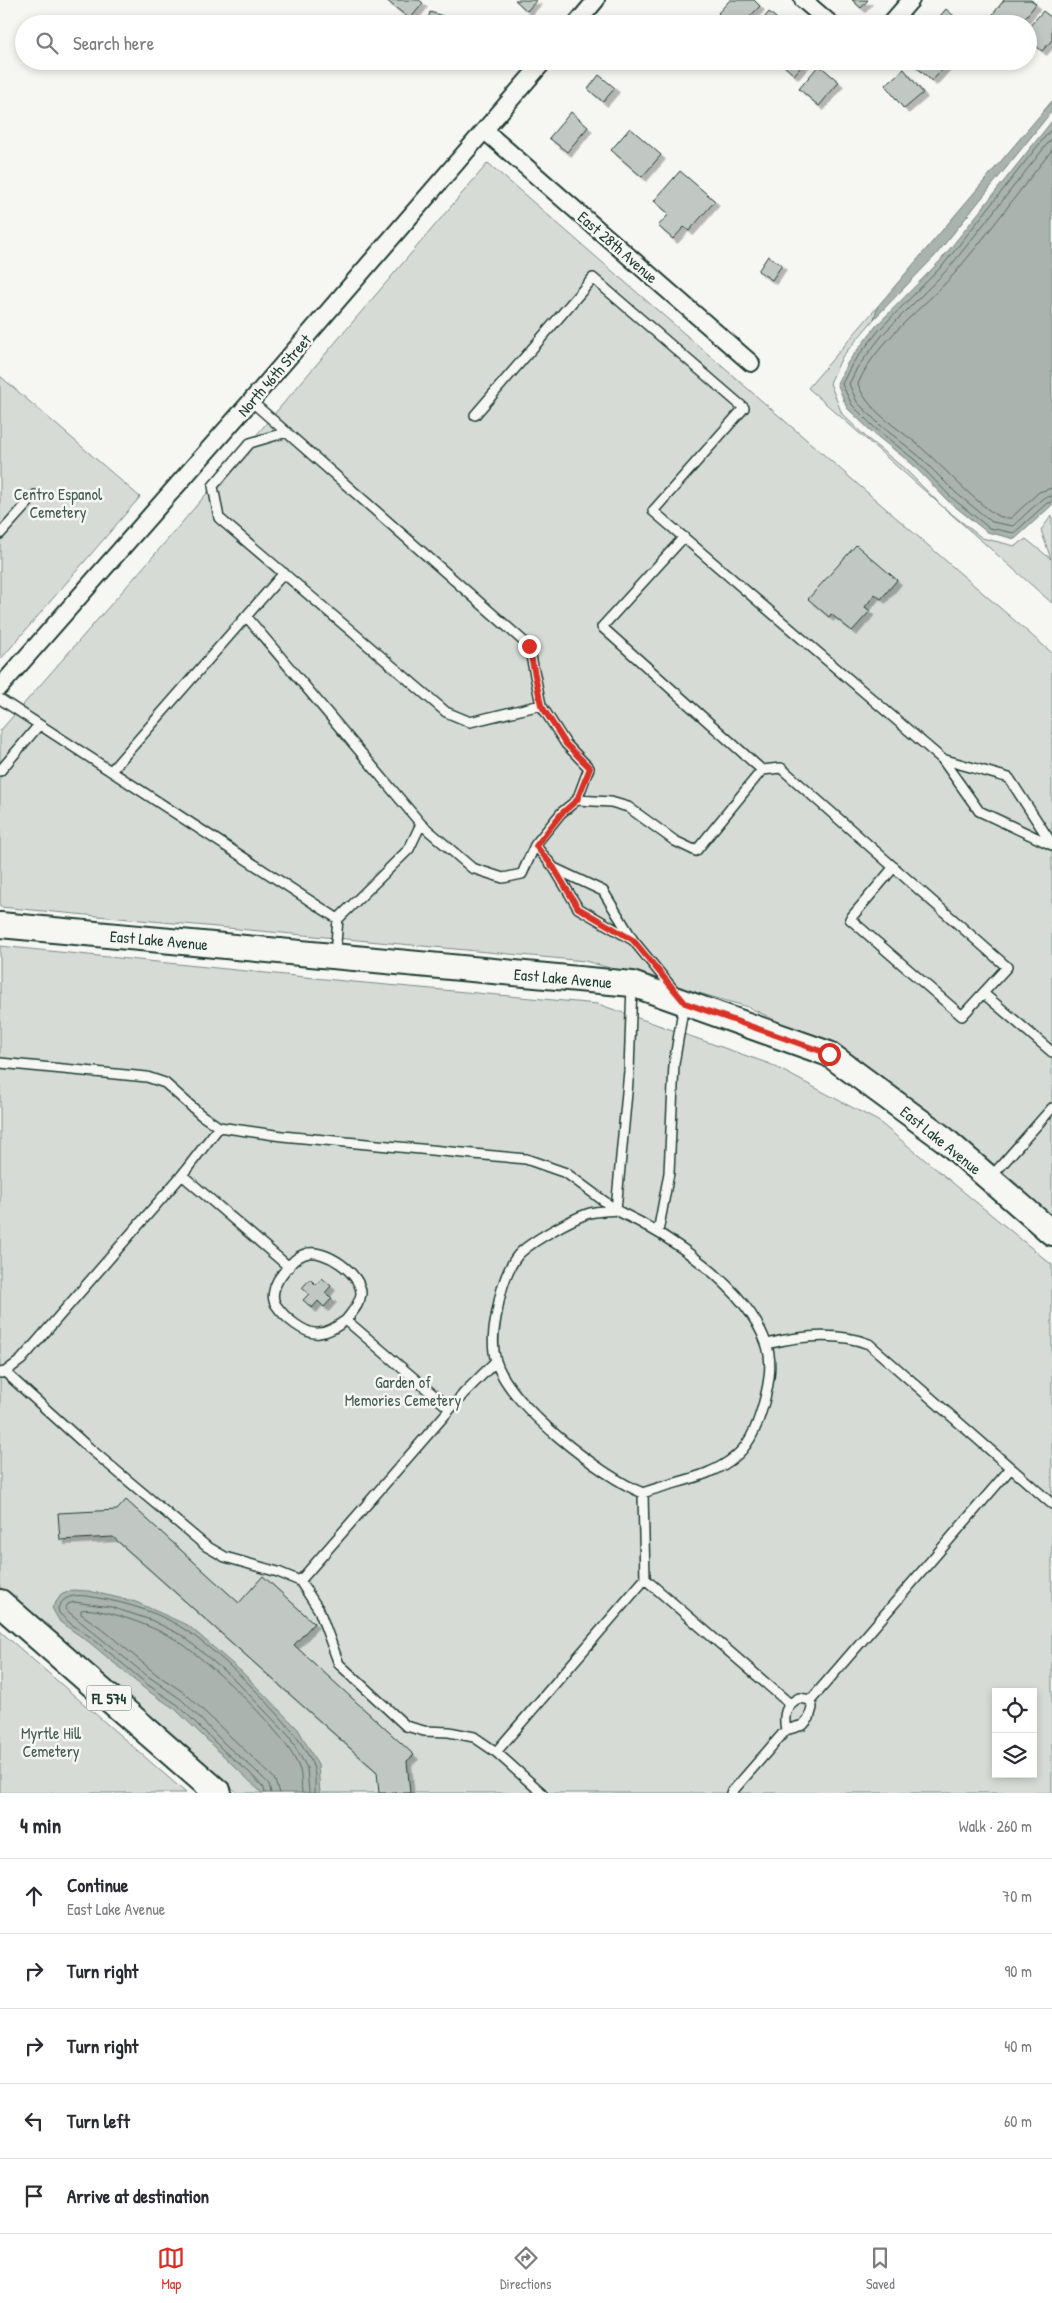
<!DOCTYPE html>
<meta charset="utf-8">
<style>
body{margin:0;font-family:"Patrick Hand",sans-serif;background:#f2f2f3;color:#2b2b33}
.controls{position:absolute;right:15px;bottom:15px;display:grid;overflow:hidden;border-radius:0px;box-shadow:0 2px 8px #0003}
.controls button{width:45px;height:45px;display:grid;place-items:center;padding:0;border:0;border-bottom:1px solid #e1e1e2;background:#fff;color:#2b2b33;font:25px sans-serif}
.stop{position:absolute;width:15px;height:15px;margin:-11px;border:4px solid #d93025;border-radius:50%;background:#fff}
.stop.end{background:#d93025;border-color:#fff;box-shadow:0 1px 5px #0008}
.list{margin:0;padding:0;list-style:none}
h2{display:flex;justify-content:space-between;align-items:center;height:65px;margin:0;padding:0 20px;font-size:21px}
h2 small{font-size:16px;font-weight:400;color:#7c7c81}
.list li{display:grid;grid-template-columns:32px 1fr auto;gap:15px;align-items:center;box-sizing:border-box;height:75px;padding:0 20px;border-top:1px solid #e1e1e2}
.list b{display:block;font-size:19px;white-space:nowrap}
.list p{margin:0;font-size:16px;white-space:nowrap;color:#7c7c81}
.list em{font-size:16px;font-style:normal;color:#7c7c81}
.icon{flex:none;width:28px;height:28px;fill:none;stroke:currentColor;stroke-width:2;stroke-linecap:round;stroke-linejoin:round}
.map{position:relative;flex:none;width:1052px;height:1793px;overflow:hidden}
.search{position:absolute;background:#fff;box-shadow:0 2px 8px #0003;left:15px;right:15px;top:15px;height:55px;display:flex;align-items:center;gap:12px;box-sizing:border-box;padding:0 18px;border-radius:28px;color:#7c7c81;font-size:19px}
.sheet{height:440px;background:#fff}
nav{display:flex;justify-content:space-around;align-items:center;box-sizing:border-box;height:70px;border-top:1px solid #e1e1e2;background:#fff;font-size:14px;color:#7c7c81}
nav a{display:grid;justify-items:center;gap:2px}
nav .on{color:#d93025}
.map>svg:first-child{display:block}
</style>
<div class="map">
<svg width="1052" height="1793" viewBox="0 0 1052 1793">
<defs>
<filter id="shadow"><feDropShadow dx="4.5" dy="4.5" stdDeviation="0" flood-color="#0004"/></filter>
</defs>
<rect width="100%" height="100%" fill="#f6f6f2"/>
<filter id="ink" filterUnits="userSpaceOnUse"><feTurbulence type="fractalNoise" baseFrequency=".02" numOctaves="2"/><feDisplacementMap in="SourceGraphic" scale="10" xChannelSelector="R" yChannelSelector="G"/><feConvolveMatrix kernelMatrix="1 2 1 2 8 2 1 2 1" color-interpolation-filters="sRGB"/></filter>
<g filter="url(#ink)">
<path fill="#d6dbd6" stroke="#7a8c85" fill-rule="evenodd" d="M488 163 1052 653V1217L954 1130 856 1059 748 1007 585 961 0 907V731L162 546Z
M878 306 874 319 842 357 830 383 842 414 868 439 906 470 943 507 982 538 1015 546 1026 539 1051 559 1041 530 1052 515V603L808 388Z
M0 376 140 497 0 660Z
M0 946 354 982 598 1004 770 1064 878 1121 1052 1265V1793H238L0 1589ZM996 1692H1033V1774H996Z
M0 1631 177 1785 186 1793H0Z"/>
<path fill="#aab3ae" stroke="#72847d" d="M1052 101V111L935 256 874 319 878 306Z
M1052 121V505L1015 539 987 532 948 501 912 464 873 433 847 408 837 383 848 362 876 326 940 261Z
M72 1590 89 1591 136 1602 189 1626 243 1673 298 1729 318 1765 320 1793H262L175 1709 145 1689 89 1642 60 1622 52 1608 61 1595Z"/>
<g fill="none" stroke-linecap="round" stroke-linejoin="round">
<path stroke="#576c65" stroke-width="1" d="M1052 128 944 264 880 329 852 364 842 384 852 405 876 429 915 460 951 497 989 528 1014 533 1047 503 1052 502
M1052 138 949 268 884 333 857 368 849 384 857 402 880 425 919 456 956 493 992 522 1013 526 1043 498 1052 496
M1052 150C1019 191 989 233 955 273 925 307 875 342 858 384 869 414 903 430 925 451 948 472 968 495 993 513 998 517 1006 518 1011 518L1039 492 1052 488
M265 1793 264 1788 249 1772 224 1751 178 1705 148 1685 92 1638 71 1624 59 1613 58 1608C65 1592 83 1595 98 1598 128 1603 161 1613 187 1631 219 1652 302 1730 313 1766 316 1774 315 1785 315 1793
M271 1793 269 1784 253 1768 228 1747 182 1700 142 1672 65 1609 68 1604 74 1602 111 1607 151 1620 183 1636 236 1681 289 1736 307 1768 309 1793
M279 1793 274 1778 186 1694 156 1674 101 1628 81 1614V1610C102 1606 163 1630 181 1643 214 1667 287 1732 300 1770 302 1777 301 1786 302 1793"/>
</g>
<path fill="#c1c8c3" stroke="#1f3d34" filter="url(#shadow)" d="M386 0H419L423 3 410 19Z
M515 0H537L527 11Z
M730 0H754L760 6 743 24H729L718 13Z
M852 0H868L861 8Z
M1004 0H1031L1036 4 1020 24H1005L993 14Z
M946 9 963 24H933Z
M1043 11 1052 18V40L1042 51 1028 39V28Z
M430 12 456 20 455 24H427Z
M769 12 783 24H759Z
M779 61H806L794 75Z
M910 61H949V62L932 81Z
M819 65 839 82 819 106 799 89Z
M904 69 923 93 904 109 885 85Z
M599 75 615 88 603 102 588 89Z
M571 112 588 127 567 152 549 138Z
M630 128 661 155 642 177 611 150Z
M680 171 715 201 689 231 684 227 673 239 658 226 669 214 654 201Z
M768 256 782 265 772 280 758 271Z
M856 545 897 580 881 599 875 594 865 607 870 611 852 631 831 614 829 617 808 599Z
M322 1278 331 1286 325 1293 332 1298 324 1307 318 1301 312 1308 303 1300 309 1294 302 1288 310 1279 316 1285Z
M126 1500 239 1603 263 1576 314 1623 294 1645 414 1755 407 1761 410 1793H379L377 1772 113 1537 60 1540 58 1513 117 1510Z"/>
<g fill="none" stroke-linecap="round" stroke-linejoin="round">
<g stroke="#1f3d34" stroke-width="12">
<path id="lane" d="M251 401 529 646 541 705 566 744 589 768 577 800 561 813 535 845 554 868 603 891 633 940 677 994
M475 415 593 278 744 408 653 511 942 759 979 811 1052 845
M287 432 250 443 213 486 219 518 446 712 470 722 541 705
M0 534 35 495
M684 537 602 627 762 770 781 768 1007 967 962 1016 850 919 894 867
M246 616 421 824 409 849 338 919
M0 699 338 919 335 955
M942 759 1009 778 1052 844
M0 771 39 725
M111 771 284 573
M577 800 611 802 628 807 675 841 696 851 762 770
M421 824 472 868 503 878 522 874 535 845
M554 868 578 908 633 940
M984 994 1052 1052
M0 1063 147 1077 165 1083 201 1115 219 1127 282 1136 526 1159 566 1173 616 1210 629 1071 632 985
M182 1175 289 1267
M991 1177 1052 1108
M616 1210C669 1235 746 1286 766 1343 773 1362 769 1383 764 1402 759 1420 752 1442 737 1455 710 1479 674 1481 643 1493 601 1476 509 1405 496 1361 491 1345 494 1327 497 1312 500 1293 506 1270 518 1255 530 1242 573 1218 590 1213 598 1211 608 1211 616 1210Z
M658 1232 669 1173 674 1064 684 1004
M346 1320C337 1326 330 1332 319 1333 305 1335 284 1317 276 1305 271 1298 274 1287 278 1280 284 1271 295 1257 305 1254 324 1247 362 1274 361 1294 360 1304 352 1312 346 1320L450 1409
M767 1344C799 1336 837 1332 869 1344L1052 1504
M5 1372 88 1447 206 1546 225 1557 278 1572 300 1581 319 1610 339 1664 406 1726 424 1731 449 1732 474 1737 496 1752 542 1793
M0 1373 5 1372 21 1360 182 1175 219 1127
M643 1493 645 1579 790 1704
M300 1581 465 1392 496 1361
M786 1730C783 1715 785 1705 799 1698L811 1700
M496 1752 645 1579
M731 1793 786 1730 803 1725 809 1718 812 1708 811 1700 1011 1468"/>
</g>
<g stroke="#1f3d34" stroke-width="20">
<path id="street" d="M803 0 831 24
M576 24 596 0
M890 24 911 0
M485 131 751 363
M0 687 251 401 544 61"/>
</g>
<g stroke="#1f3d34" stroke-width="28">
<path id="secondary" d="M0 925 632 984 829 1054 944 1139 1052 1233"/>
</g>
<g stroke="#1f3d34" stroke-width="30">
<path id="primary" d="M0 1603 218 1793"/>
</g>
<use href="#lane" stroke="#f6f6f2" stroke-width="9"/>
<use href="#street" stroke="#f6f6f2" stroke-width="16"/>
<use href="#secondary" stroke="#f6f6f2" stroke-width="24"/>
<use href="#primary" stroke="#f6f6f2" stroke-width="26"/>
</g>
</g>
<g fill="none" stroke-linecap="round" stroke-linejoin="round" filter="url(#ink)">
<path stroke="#d93025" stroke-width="6" d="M529 646 541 705 566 744 590 768 577 800 561 814 536 846 554 868 578 908 633 940 685 1003 829 1054"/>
</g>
<g text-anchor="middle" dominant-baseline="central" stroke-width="5" stroke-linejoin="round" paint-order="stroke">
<rect fill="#f6f6f2" stroke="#60746d" stroke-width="1" x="86.5" y="1685.5" width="45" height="25" rx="4"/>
<g font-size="15" font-weight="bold" fill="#1f3d34">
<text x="109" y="1698">FL 574</text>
</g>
<g font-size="16" fill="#1f3d34" stroke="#f6f6f2">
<text transform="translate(618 247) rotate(41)">East 28th Avenue</text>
<text transform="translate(274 375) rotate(-49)">North 46th Street</text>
<text transform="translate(159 940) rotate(5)">East Lake Avenue</text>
<text transform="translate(563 978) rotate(5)">East Lake Avenue</text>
<text transform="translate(941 1140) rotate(39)">East Lake Avenue</text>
</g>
<g font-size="16" fill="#445d54" stroke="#f6f6f2">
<text x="58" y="494">Centro Espanol<tspan x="58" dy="18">Cemetery</tspan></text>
<text x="403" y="1382">Garden of<tspan x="403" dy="18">Memories Cemetery</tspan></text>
<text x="51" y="1733">Myrtle Hill<tspan x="51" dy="18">Cemetery</tspan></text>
</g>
</g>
</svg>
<div class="controls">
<button><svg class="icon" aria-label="locate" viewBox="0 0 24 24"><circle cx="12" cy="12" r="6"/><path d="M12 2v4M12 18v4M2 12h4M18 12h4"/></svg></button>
<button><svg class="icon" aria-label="layers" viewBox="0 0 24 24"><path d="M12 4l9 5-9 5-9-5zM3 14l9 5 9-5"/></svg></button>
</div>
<div class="stop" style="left:829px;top:1054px"></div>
<div class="stop end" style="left:529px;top:646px"></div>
<div class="search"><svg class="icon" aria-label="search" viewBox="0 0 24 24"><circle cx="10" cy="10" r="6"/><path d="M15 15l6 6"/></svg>Search here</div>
</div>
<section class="sheet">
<h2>4 min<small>Walk · 260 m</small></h2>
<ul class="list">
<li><svg class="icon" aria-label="ahead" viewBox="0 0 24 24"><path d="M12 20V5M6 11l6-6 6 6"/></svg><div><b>Continue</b><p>East Lake Avenue</p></div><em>70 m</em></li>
<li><svg class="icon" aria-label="right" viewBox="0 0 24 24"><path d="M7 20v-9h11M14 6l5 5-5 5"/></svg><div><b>Turn right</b></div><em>90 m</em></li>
<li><svg class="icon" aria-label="right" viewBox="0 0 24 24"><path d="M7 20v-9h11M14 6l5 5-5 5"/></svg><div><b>Turn right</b></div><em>40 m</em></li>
<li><svg class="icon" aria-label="left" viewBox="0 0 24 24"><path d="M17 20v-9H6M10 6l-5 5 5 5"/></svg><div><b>Turn left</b></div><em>60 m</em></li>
<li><svg class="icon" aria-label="arrive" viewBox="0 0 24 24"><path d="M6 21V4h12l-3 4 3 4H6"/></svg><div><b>Arrive at destination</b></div></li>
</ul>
</section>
<nav>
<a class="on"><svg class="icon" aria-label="map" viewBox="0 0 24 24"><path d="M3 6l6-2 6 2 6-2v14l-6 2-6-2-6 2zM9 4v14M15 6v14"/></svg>Map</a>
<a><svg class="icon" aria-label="directions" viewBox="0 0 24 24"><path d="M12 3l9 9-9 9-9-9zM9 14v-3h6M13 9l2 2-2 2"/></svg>Directions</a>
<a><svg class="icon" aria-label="saved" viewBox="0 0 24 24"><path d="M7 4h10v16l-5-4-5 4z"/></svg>Saved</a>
</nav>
